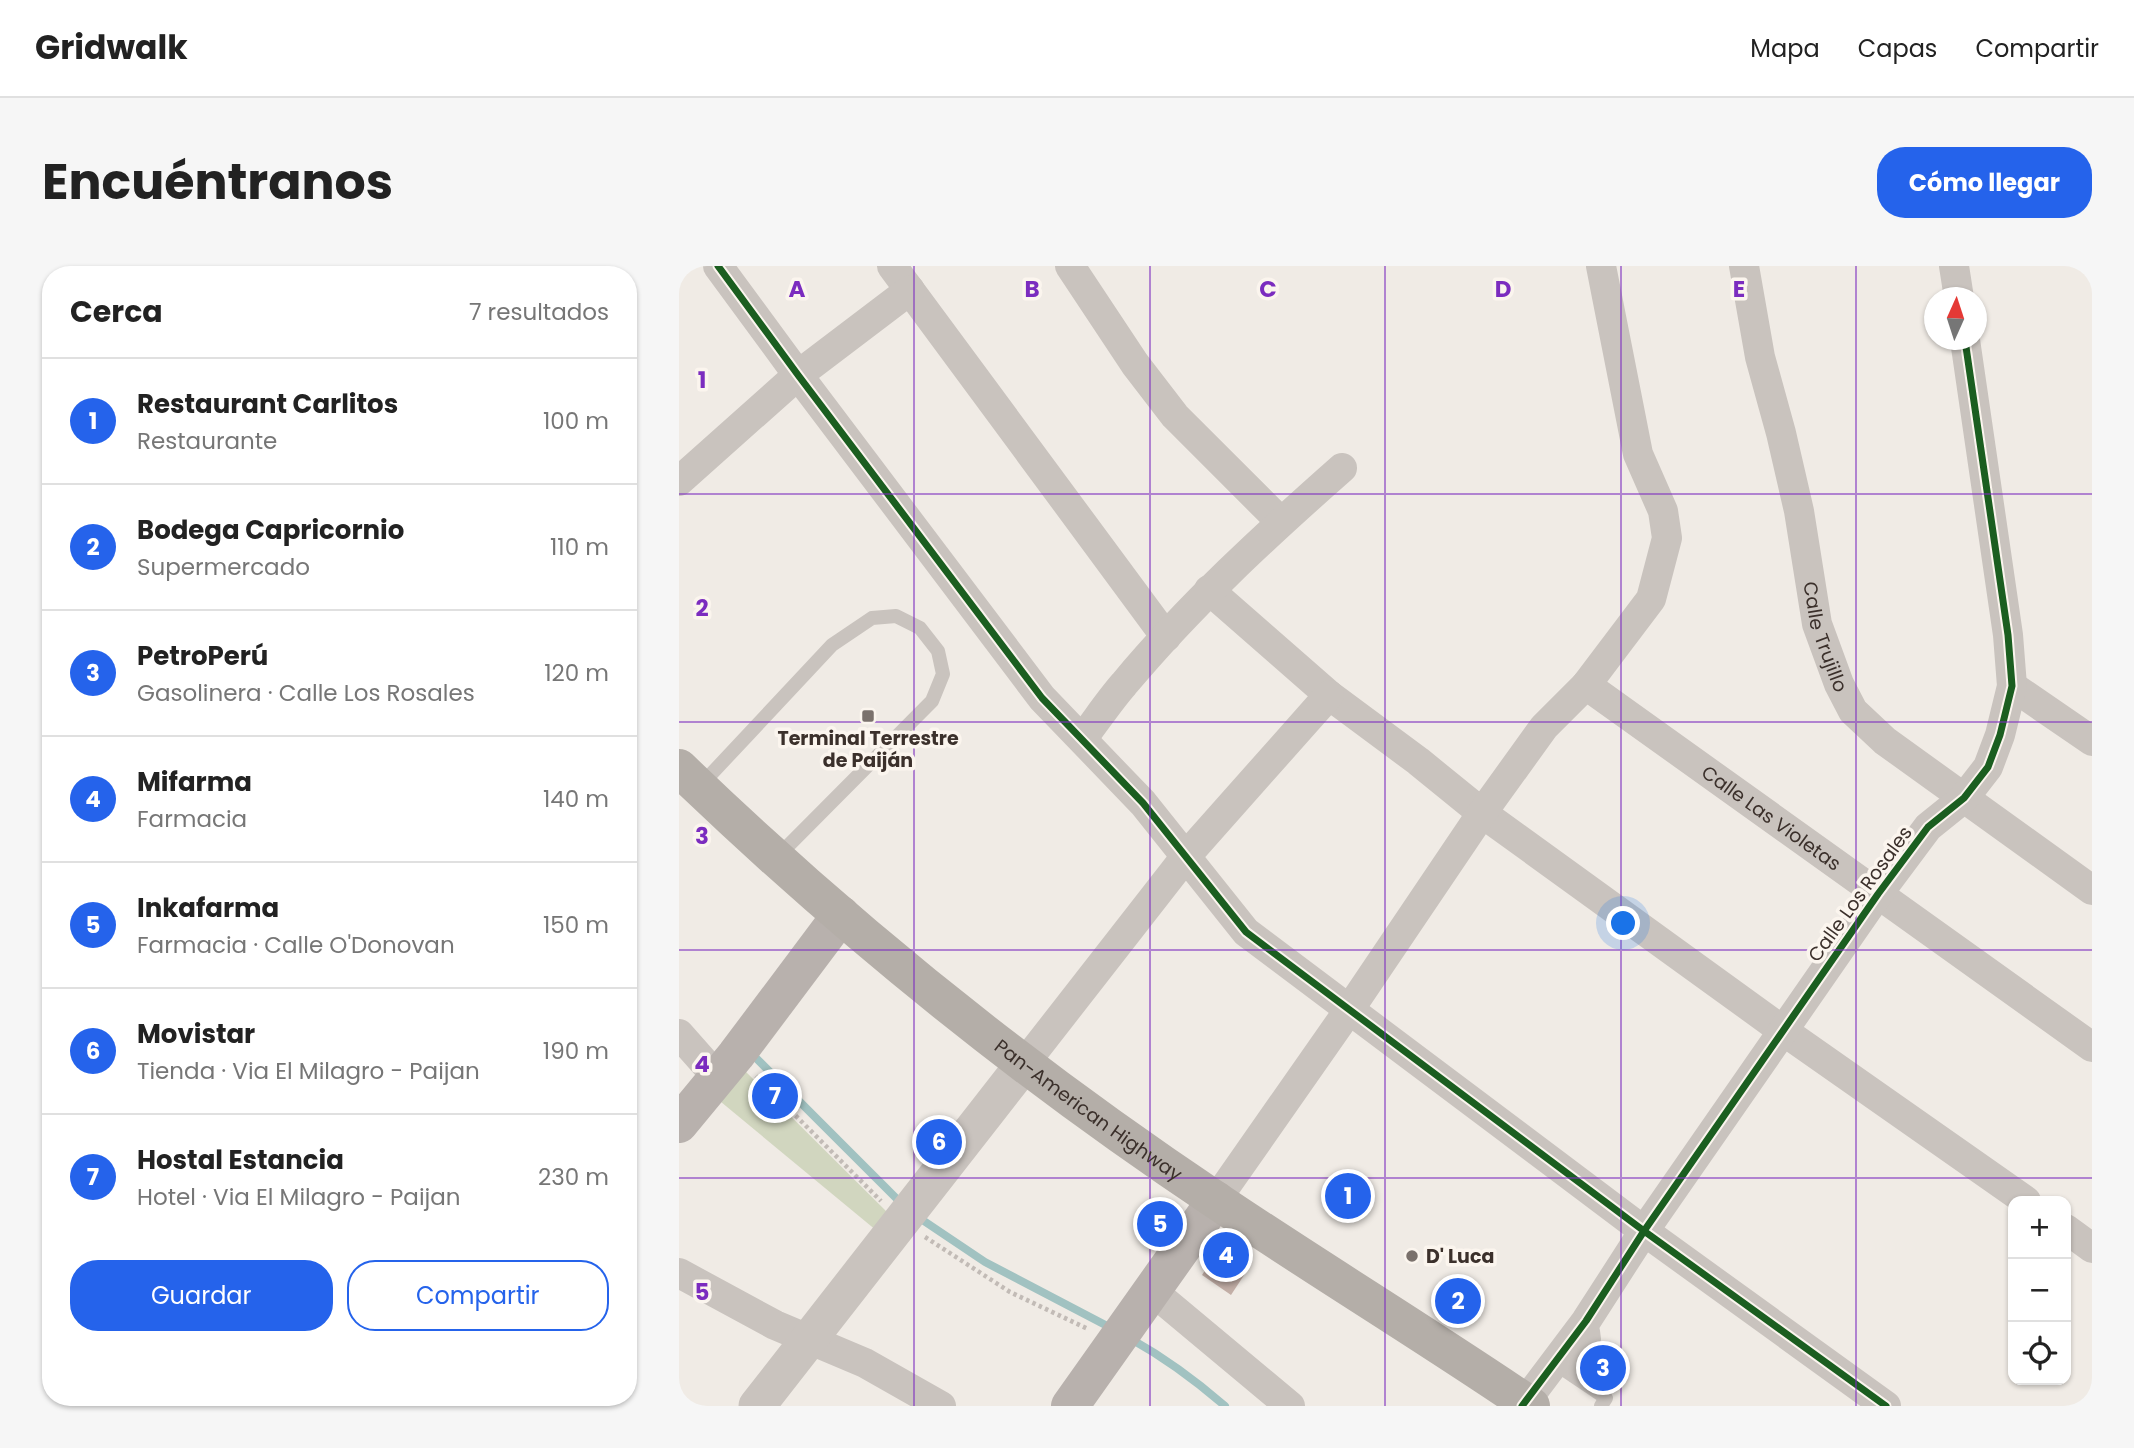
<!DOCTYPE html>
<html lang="es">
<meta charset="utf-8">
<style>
body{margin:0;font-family:Poppins,sans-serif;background:#f6f6f6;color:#222}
.controls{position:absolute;right:21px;bottom:21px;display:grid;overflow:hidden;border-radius:14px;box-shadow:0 2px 5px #0004}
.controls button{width:63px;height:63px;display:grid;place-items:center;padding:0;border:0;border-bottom:2px solid #e0e0e0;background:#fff;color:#222;font:35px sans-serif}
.compass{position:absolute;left:1245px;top:21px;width:63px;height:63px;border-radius:50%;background:#fff;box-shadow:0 2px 5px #0004;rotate:3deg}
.you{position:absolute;left:945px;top:658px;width:24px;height:24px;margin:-18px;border:5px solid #fff;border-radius:50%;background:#1a73e8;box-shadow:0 0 0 10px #1a73e833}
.badge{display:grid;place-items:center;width:46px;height:46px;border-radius:50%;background:#2563eb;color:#fff;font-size:23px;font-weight:700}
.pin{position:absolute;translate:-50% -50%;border:4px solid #fff;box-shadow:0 2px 7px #0006}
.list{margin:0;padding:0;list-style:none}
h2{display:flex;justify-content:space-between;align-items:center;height:91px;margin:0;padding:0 28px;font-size:30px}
h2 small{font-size:23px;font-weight:400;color:#767676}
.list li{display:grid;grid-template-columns:46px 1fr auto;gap:21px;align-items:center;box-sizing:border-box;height:126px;padding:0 28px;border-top:2px solid #e0e0e0}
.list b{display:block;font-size:26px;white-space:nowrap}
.list p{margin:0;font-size:23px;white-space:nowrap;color:#767676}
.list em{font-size:23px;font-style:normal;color:#767676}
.actions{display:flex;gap:14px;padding:21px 28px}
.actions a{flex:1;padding:16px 0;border:2px solid #2563eb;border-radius:28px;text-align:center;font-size:24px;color:#2563eb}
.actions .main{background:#2563eb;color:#fff}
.icon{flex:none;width:38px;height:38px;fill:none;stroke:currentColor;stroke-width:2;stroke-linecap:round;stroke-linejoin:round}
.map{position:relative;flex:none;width:1413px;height:1140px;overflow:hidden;border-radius:28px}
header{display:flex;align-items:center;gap:42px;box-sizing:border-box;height:98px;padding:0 35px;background:#fff;border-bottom:2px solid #e0e0e0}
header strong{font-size:33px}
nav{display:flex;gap:38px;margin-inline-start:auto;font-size:24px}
.intro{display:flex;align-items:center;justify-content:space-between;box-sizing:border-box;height:168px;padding:0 42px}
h1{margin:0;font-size:49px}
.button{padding:18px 32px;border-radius:28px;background:#2563eb;color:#fff;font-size:24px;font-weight:700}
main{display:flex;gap:42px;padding:0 42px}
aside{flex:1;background:#fff;border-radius:28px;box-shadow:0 2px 5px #0004}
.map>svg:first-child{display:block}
</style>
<header>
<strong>Gridwalk</strong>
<nav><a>Mapa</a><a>Capas</a><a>Compartir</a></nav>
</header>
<div class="intro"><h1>Encuéntranos</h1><a class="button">Cómo llegar</a></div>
<main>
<aside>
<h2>Cerca<small>7 resultados</small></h2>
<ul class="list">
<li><span class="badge">1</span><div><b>Restaurant Carlitos</b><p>Restaurante</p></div><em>100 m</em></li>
<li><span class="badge">2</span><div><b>Bodega Capricornio</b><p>Supermercado</p></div><em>110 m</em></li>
<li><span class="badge">3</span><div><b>PetroPerú</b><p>Gasolinera · Calle Los Rosales</p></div><em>120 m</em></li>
<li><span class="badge">4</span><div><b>Mifarma</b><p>Farmacia</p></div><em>140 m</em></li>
<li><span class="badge">5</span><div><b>Inkafarma</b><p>Farmacia · Calle O'Donovan</p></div><em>150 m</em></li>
<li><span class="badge">6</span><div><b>Movistar</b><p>Tienda · Via El Milagro - Paijan</p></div><em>190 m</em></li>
<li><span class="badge">7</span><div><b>Hostal Estancia</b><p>Hotel · Via El Milagro - Paijan</p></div><em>230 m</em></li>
</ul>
<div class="actions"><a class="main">Guardar</a><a>Compartir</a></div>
</aside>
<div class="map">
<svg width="1413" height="1140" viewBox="0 0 1413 1140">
<rect width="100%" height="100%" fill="#f0ebe5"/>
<path fill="#d1d6bf" d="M59 798 218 956 198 965 36 831Z"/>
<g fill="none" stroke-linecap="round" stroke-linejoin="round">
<path stroke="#a1c2c1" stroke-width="8" d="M72 787 224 939
M236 949 306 996 434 1063
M452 1073C486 1092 516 1114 546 1140"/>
</g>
<path fill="#c3afa7" d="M675 907 687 915 662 953 650 946Z
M472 935 499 953 500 961 490 976 458 955Z
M550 982 573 997 552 1029 523 1009 540 983Z
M912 1090 920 1095 913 1107 921 1111 915 1121 899 1112Z"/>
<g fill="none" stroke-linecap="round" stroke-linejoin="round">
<path stroke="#c2bbb6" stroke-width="4.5" stroke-dasharray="3.5 3.5" stroke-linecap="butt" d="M77 810 202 935
M246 971 331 1026 409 1063"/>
<path stroke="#c9c3be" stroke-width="14" d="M21 520 153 379 193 352 217 350 241 362 259 385 264 408 253 435 97 592
M875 1097 927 1132 922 1140
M894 1110 915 1073 914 1065 907 1055"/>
<g stroke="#c9c3be" stroke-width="30">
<path d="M39 0 119 109 363 432 464 537 567 666 965 965 1207 1140"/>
<path d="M213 0 487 371"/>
<path d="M391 0 456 98 496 150 602 256"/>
<path id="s1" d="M1065 0 1081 91 1102 167 1120 245 1138 358 1160 418 1174 445 1206 475 1413 624"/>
<path d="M1275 0 1280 32"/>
<path d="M0 215 119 109 231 24"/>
<path d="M530 324 650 429 739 495 803 547 1103 764 1347 935"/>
<path id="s2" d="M907 419 1413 781"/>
<path d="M1333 420 1413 475"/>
<path d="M403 473C417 455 430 435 445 418 511 339 586 270 663 202"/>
<path d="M0 768 38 811"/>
<path d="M345 798 508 589 650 429"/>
<path d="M537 934 670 744 803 547 865 461 907 419 972 333 988 272 984 245 959 188 922 0"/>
<path d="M1387 963 1413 982"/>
<path d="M0 1007 96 1059 186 1097 262 1140"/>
<path d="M472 1024 611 1140"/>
<path d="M843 1140 907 1055 965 965 1199 628 1249 561 1285 532 1309 501 1321 469 1333 420 1329 369 1286 74"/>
</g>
<path stroke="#c9c3be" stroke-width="37" d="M78 1140 345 798"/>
<path stroke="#b8b1ad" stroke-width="38" d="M0 858 57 789 162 649
M391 1140 537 934"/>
<path stroke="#b4aea8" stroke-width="38" id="s3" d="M0 502C166 662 346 807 538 935 642 1005 749 1070 852 1140"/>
<g stroke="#fbf5ee" stroke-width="11">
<path id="cycleway" d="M39 0 119 109 363 432 464 537 567 666 965 965 1207 1140
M843 1140 907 1055 965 965 1199 628 1249 561 1285 532 1309 501 1321 469 1333 420 1329 369 1286 74"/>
</g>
<use href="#cycleway" stroke="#1b5e20" stroke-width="7"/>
</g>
<path fill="none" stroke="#7b2cbf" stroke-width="2" stroke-opacity="0.55" d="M235 0V1140M471 0V1140M706 0V1140M942 0V1140M1177 0V1140M0 228H1413M0 456H1413M0 684H1413M0 912H1413"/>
<g fill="#7a716c" stroke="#fbf5ee" stroke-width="2.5">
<rect x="182" y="443" width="14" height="14" rx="3.5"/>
<circle cx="733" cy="990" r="7"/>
</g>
<g text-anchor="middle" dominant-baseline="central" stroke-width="7" stroke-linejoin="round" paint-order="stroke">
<g font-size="19" fill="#3b302b" stroke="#fbf5ee">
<text stroke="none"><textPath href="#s1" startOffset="380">Calle Trujillo</textPath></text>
<text stroke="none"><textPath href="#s2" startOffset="228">Calle Las Violetas</textPath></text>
<text transform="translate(1181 628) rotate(-54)">Calle Los Rosales</text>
<text stroke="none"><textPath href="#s3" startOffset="534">Pan-American Highway</textPath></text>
</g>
<g font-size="19" font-weight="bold" fill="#3b302b" stroke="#fbf5ee">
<text x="189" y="472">Terminal Terrestre<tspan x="189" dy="22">de Paiján</tspan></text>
<text x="747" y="990" text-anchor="start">D' Luca</text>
</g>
</g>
<g font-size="23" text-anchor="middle" font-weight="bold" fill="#7b2cbf" stroke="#fbf5ee" stroke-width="7" stroke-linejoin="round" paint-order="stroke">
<text x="118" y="31">A</text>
<text x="353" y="31">B</text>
<text x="589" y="31">C</text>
<text x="824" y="31">D</text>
<text x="1060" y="31">E</text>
<text x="23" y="122">1</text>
<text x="23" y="350">2</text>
<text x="23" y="578">3</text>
<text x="23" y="806">4</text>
<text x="23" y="1034">5</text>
</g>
</svg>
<div class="controls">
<button>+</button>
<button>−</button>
<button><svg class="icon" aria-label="locate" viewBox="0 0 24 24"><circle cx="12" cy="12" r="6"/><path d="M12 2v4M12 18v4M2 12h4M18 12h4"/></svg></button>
</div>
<svg class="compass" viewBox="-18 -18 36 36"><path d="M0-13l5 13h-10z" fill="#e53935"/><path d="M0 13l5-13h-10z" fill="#767676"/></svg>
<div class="you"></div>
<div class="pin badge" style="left:669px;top:930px">1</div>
<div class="pin badge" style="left:779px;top:1035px">2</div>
<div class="pin badge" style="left:924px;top:1102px">3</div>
<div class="pin badge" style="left:547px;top:989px">4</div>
<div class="pin badge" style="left:481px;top:958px">5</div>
<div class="pin badge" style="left:260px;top:876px">6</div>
<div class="pin badge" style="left:96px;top:830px">7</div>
</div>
</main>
